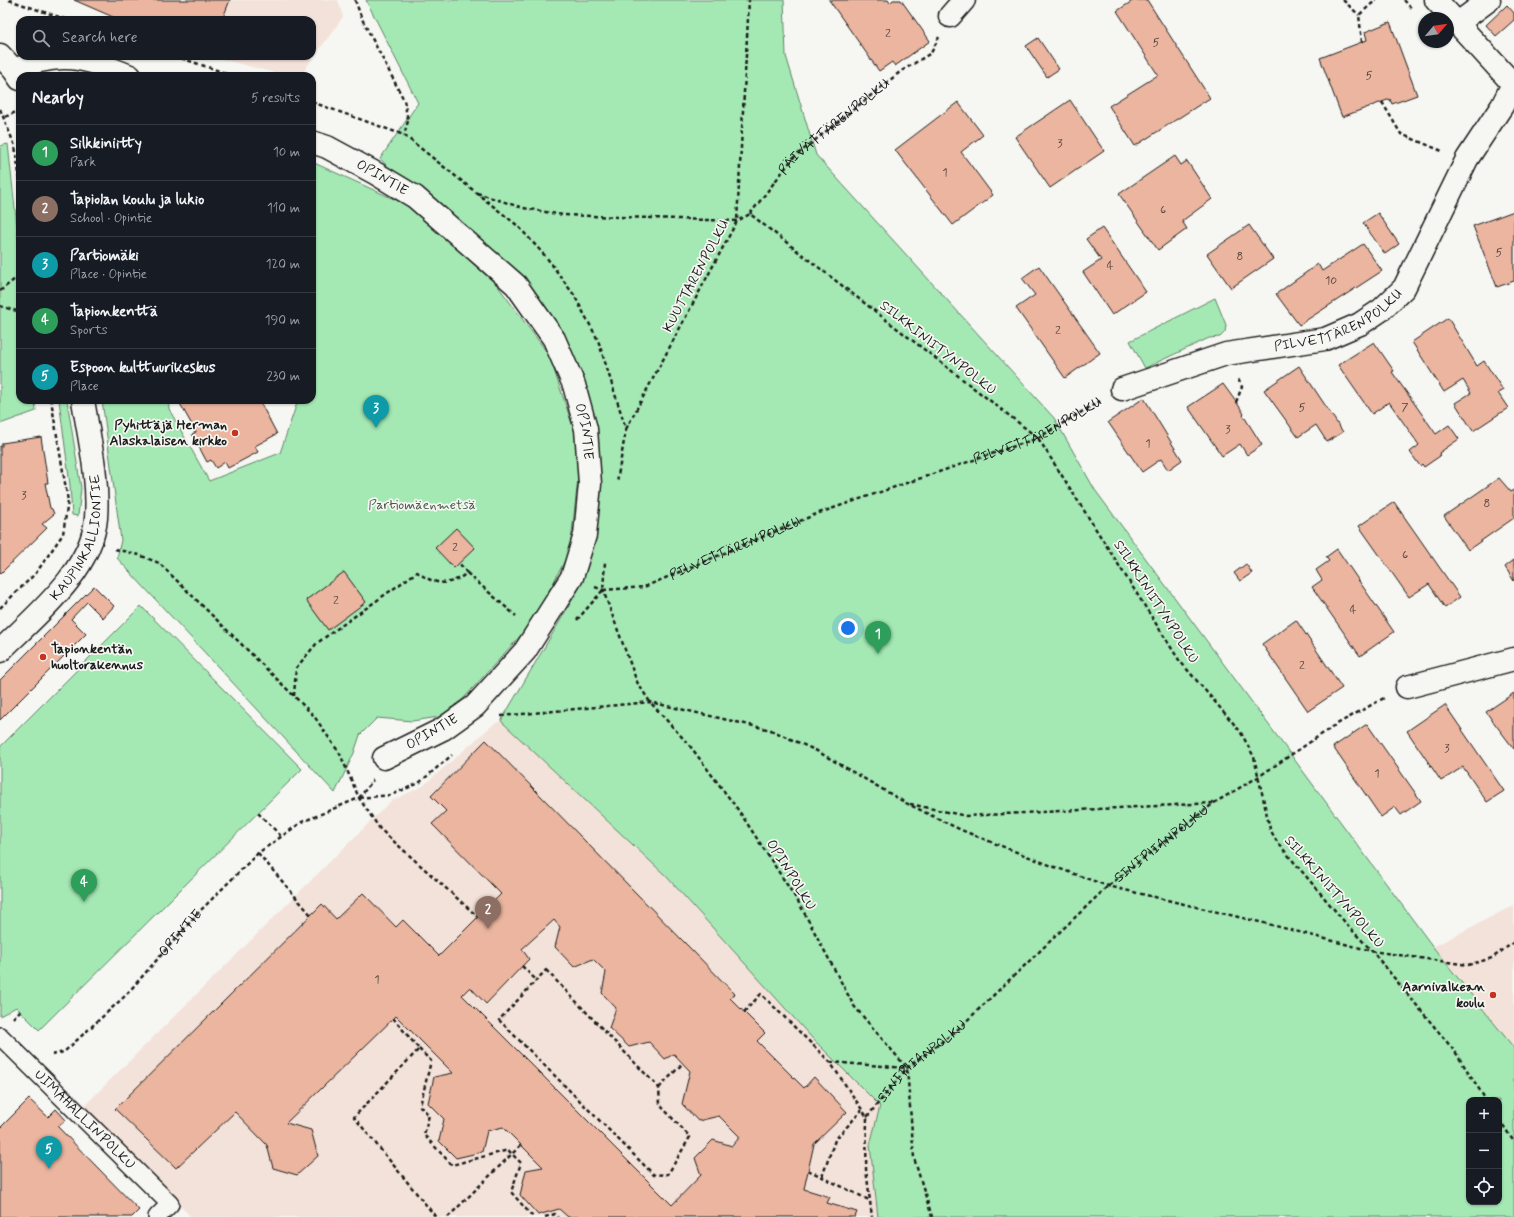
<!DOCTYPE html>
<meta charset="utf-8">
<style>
body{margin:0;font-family:Mynerve,sans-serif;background:#20242c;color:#f1f3f6}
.controls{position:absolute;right:12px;bottom:12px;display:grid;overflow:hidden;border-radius:8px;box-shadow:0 1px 3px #0004}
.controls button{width:36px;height:36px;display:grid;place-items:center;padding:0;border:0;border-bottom:1px solid #363941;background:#171b24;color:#f1f3f6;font:20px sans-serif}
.compass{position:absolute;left:1418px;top:12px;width:36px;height:36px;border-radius:50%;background:#171b24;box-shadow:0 1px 3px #0004;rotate:61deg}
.you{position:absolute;left:848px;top:628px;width:14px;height:14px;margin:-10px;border:3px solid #fff;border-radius:50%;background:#1a73e8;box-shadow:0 0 0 6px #1a73e833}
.badge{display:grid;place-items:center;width:26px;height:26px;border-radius:50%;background:#0b8043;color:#fff;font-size:13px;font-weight:700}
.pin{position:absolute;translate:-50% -33px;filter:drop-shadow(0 1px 2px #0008)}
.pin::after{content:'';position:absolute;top:21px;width:14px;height:12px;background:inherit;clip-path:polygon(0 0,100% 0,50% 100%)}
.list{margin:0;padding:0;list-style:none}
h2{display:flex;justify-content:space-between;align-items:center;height:52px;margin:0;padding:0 16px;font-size:17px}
h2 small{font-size:13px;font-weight:400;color:#9ea1a6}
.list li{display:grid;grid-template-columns:26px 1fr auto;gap:12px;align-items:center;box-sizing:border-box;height:56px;padding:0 16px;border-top:1px solid #363941}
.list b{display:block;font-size:15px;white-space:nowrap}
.list p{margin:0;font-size:13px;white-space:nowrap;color:#9ea1a6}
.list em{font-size:13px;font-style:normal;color:#9ea1a6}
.icon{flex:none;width:22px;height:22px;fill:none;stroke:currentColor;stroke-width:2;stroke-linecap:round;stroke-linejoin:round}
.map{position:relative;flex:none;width:1514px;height:1217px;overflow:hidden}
.search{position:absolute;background:#171b24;box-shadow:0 1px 3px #0004;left:16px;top:16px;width:300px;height:44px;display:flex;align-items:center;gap:10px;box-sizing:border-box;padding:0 14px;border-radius:12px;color:#9ea1a6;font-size:15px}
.panel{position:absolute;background:#171b24;box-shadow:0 1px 3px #0004;left:16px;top:72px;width:300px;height:332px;border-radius:12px}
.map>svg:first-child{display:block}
</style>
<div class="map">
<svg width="1514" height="1217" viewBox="0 0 1514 1217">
<rect width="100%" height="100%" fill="#f6f6f2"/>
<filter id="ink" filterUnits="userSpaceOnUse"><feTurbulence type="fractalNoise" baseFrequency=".025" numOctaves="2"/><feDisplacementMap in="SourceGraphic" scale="8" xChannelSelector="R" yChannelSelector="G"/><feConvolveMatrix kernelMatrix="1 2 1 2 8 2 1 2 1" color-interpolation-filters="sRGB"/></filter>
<g filter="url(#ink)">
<path fill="#f3e2d9" d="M74 0H338L343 17 300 76H287L210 56H312V20H120Z
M501 721 666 876 812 1038 880 1106 870 1145 878 1217H191L84 1106 391 801 423 786 494 724Z
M1514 905V1048L1433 947Z"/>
<path fill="#a4e9b4" stroke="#608268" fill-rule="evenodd" d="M366 0H784L786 56 816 155 1054 418 1095 490 1433 947 1514 1048V1217H878L870 1145 880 1106 812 1038 666 876 501 721 580 587 593 541 595 491 554 339 468 242 380 159 418 103ZM1469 1100H1499V1202H1469Z
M8 144 20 255V400H35L36 411 0 424V146Z
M312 162 407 205 497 285 549 355 581 451 570 551 532 623 463 699 439 717 412 721 377 718 360 735 354 753 335 793 117 558 121 540 102 400H168L169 409 209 481 280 453 298 400H312Z
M1215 298 1226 325 1225 332 1220 337 1209 338 1145 368 1130 341Z
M59 400H67L81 488 78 516 72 515 70 485Z
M141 606 302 769 39 1030 16 1007 0 1016V747Z"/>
<path fill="#ebb59f" stroke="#1c1c1c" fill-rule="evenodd" d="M74 0H230L222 20H120Z
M829 0H888L890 3 893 0H901L930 41 895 66 892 62 879 71Z
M1134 0H1147L1210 98 1135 146 1109 106 1158 75 1117 11Z
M1507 5 1514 13V20L1496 36 1486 25Z
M1390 22 1417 95 1392 104 1390 99 1342 117 1320 58 1367 40 1365 32Z
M1038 38 1059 69 1047 77 1026 46Z
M1070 100 1104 151 1050 188 1015 137Z
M958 102 983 135 961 152 993 195 953 225 895 150Z
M1175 156 1181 165 1187 161 1212 199 1182 221 1187 229 1158 250 1119 194Z
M1514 211V281L1497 287 1473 226Z
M1378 213 1399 244 1385 254 1363 223Z
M1249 225 1273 259 1231 288 1207 254Z
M1102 228 1146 292 1112 315 1083 272 1101 260 1086 239Z
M1363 244 1382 271 1299 325 1276 294 1318 264 1322 271Z
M1039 266 1100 353 1065 378 1016 308 1035 295 1022 278Z
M1448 318 1477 366 1484 361 1503 390 1498 393 1508 408 1473 431 1455 403 1471 393 1463 380 1444 392 1412 342Z
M1374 342 1394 371 1392 372 1436 434 1449 425 1459 439 1439 453 1440 456 1424 467 1422 464 1420 466 1410 452 1419 445 1389 402 1372 414 1338 365Z
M1299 366 1343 432 1327 442 1316 425 1298 437 1264 390Z
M1223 384 1239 406 1244 414 1243 415 1262 445 1247 455 1240 444 1222 456 1188 407Z
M1144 398 1182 460 1168 470 1161 459 1142 472 1108 422Z
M178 400H259L277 434 255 446 258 452 228 468 225 462 216 468 211 460 207 462 192 434 196 432Z
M41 437 48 483H45L50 508 52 509 54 514 42 524 47 528 0 574V446H2V443Z
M1499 478 1511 492 1514 490V518L1468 550 1444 516Z
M1394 502 1460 597 1445 608 1429 584 1409 597 1359 526Z
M456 528 475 548 454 568 435 548Z
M1337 549 1394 632 1360 656 1312 587 1322 580 1316 570 1329 561 1326 557Z
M1514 560V581L1505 567Z
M1246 564 1252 573 1240 581 1234 573Z
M344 572 366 602 328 630 306 600Z
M94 586 114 606 103 618 87 602 71 619 86 634 0 720V680Z
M1296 620 1342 688 1308 711 1262 644Z
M1514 693V749L1486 712Z
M1445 705 1504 791 1487 802 1463 767 1441 781 1407 731Z
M1367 724 1421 801 1401 815 1395 807 1381 817 1333 747Z
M486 740 735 994 730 998 765 1033 757 1041 804 1088 814 1077 847 1112 814 1144 804 1189 830 1197 827 1203 857 1212 855 1217H568L559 1209 538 1215 520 1195 526 1170 543 1167 503 1127 487 1131 482 1152 456 1158 439 1141 444 1119 428 1103 434 1077 453 1073 396 1016 286 1123 311 1130 318 1156 297 1175 273 1168 267 1145 235 1112 176 1168 115 1109 322 904 336 919 363 893 396 927 403 920 439 956 501 894 432 824 446 811 431 796ZM554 920 560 927 555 947 574 967 593 959 606 972 602 993 616 1008 609 1028 629 1047 649 1042 665 1059 674 1054 690 1071 682 1104 698 1121 719 1116 740 1137 732 1146 713 1140 695 1158 701 1175 672 1205 462 995 470 987 486 1004 529 959 522 949Z
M29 1099 48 1117 56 1109 66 1120 58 1127 139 1210 132 1217H0V1128Z"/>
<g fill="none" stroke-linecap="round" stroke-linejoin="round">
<g stroke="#1c1c1c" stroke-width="20">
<g id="service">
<path id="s5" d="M0 1036 170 1204 157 1217"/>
</g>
</g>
<g stroke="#1c1c1c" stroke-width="25">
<g id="minor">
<path d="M1436 0 1514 85"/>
<path d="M950 16 964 0"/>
<path d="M1458 23 1489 0"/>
<path d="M0 55 14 70 20 79"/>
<path d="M14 70C61 49 85 58 130 76"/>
<path id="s6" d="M312 142 327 147 375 173 415 197 516 285 554 339 574 385 586 429 590 484 585 535 572 577 525 651 475 706 443 729 384 758"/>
<path id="s7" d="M1122 389 1226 354 1325 339 1360 324 1381 310 1404 288 1467 159 1502 106 1513 84"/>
<path id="s8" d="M0 651C35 616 92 571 96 518 99 479 89 438 83 400"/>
<path d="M1407 687 1514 659"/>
</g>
</g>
<g stroke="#1c1c1c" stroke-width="2.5" stroke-dasharray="4 3" stroke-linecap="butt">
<path d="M9 0 68 20"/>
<path d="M355 0 362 19 404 100 408 121 404 135"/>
<path d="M1343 0 1359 15"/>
<path d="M1404 0 1411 8"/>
<path d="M1362 42 1359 15 1376 0"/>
<path d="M175 56 234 76"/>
<path d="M312 102 404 135 518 226 547 258 574 295 598 340 626 429 617 482"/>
<path d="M1382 102 1401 134 1442 151"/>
<path d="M0 109 15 146 20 180"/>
<path d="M5 117 20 110"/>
<path d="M477 193 523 208 563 215 737 221 750 214 1038 438 1179 660 1240 731 1254 757 1270 829 1277 842 1349 927 1372 951 1456 1053 1486 1100"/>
<path id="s1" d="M750 214 793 158 900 72 931 53 939 37"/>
<path d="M0 291 20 275"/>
<path d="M0 306 20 312"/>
<path d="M1236 402 1242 387 1238 379"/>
<path d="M626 429 737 221 749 0"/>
<path d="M115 549 139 555 159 563 294 696 314 716 340 754 359 798 380 829 478 917"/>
<path d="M467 573 516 616"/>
<path d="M595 587 603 590 637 682 650 702 690 746 739 811 799 903 854 1006 907 1068 914 1158 932 1217"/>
<path id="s2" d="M603 590 644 587 819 513 1038 438 1100 401"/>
<path d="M0 608 36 573 63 534 68 501 51 400"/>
<path d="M577 620 603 590 605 562"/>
<path d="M294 696 296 668 317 643 417 572C435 585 449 587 467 573L459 563"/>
<path d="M501 716 650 702 771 730 817 751 906 803 961 830 1052 866 1108 886 1268 924 1372 951 1468 965 1492 958 1514 942"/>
<path d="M359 798 391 795 419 783 452 755"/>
<path d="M910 804 966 816 1213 803"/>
<path d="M258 813 281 836"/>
<path d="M258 853 311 915"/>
<path d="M522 966 536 980"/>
<path d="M546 970 659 1088 660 1105 690 1137 668 1174 654 1175 499 1020Z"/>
<path d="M744 1012 761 994 830 1062 867 1117 866 1169 872 1217"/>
<path d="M13 1018 20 1011"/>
<path d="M393 1018 419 1049 354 1117 436 1217"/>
<path d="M419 1049 431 1061 420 1106 429 1115 424 1135 452 1165 508 1150 521 1163 511 1192 533 1217"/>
<path id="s3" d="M52 1055 64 1052 125 996 200 911 258 853 302 822 359 798 373 780"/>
<path d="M830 1062 907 1068"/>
<path d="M659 1088 683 1063"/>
<path id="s4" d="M867 1117 907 1068 955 1032 1108 886 1214 803 1258 777 1337 724 1384 698"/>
<path d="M1499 1119 1514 1142"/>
<path d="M808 1170 869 1200"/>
<path d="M822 1177 835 1140 862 1110"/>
<path d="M448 1217 521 1145"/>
<path d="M545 1217 555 1214 558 1217"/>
</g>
<use href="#service" stroke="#f6f6f2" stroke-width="17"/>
<use href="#minor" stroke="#f6f6f2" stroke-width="22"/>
</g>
</g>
<g fill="#c8321e" stroke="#f6f6f2" stroke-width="1.5">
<circle cx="235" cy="433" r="4"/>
<circle cx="43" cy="657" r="4"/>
<circle cx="1493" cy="995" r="4"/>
</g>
<g text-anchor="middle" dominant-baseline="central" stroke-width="3.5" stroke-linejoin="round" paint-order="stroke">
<g font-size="12" fill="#50423d">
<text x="888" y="34">2</text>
<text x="1156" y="43">5</text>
<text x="1369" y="76">5</text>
<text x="1060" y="144">3</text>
<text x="945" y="173">1</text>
<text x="1163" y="210">6</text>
<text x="1499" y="253">5</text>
<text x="1240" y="257">8</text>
<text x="1110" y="266">4</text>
<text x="1331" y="281">10</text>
<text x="1058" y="331">2</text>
<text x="1302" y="408">5</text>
<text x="1405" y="408">7</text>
<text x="1228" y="430">3</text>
<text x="1148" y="444">1</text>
<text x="24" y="496">3</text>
<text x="1487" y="504">8</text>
<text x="455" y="548">2</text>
<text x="1405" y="555">6</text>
<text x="336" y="601">2</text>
<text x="1353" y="610">4</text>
<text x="1302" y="666">2</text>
<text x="1447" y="749">3</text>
<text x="1377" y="774">1</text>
<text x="377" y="980">1</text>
</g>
<g font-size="14" fill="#1c1c1c" stroke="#f6f6f2">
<text stroke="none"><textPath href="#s1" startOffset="122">PÄIVÄTTÄRENPOLKU</textPath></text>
<text stroke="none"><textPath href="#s6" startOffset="79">OPINTIE</textPath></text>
<text transform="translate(696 276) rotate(-62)">KUUTTARENPOLKU</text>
<text stroke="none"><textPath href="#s7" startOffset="229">PILVETTÄRENPOLKU</textPath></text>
<text transform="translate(938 348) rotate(38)">SILKKINIITYNPOLKU</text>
<text stroke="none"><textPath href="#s2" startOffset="465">PILVETTÄRENPOLKU</textPath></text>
<text stroke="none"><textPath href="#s6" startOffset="415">OPINTIE</textPath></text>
<text stroke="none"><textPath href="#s8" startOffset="143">KAUPINKALLIONTIE</textPath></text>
<text stroke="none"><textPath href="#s2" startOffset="140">PILVETTÄRENPOLKU</textPath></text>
<text transform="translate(1156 602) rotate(57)">SILKKINIITYNPOLKU</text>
<text transform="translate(432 732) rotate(-30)">OPINTIE</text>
<text stroke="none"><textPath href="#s4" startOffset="403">SINIPIIANPOLKU</textPath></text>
<text transform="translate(791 875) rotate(58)">OPINPOLKU</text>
<text transform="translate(1334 892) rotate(49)">SILKKINIITYNPOLKU</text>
<text stroke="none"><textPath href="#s3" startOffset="179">OPINTIE</textPath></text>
<text stroke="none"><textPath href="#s4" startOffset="79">SINIPIIANPOLKU</textPath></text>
<text stroke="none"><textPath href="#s5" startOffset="119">UIMAHALLINPOLKU</textPath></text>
</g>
<g font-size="14" font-weight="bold" fill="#1c1c1c" stroke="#f6f6f2" text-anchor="end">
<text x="227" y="425">Pyhittäjä Herman<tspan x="227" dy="16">Alaskalaisen kirkko</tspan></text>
<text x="51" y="649" text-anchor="start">Tapionkentän<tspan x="51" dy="16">huoltorakennus</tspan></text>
<text x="1485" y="987">Aarnivalkean<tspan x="1485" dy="16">koulu</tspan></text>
</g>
<g font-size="14" fill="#455a4a" stroke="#f6f6f2">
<text x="422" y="505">Partiomäenmetsä</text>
</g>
</g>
</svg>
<div class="controls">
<button>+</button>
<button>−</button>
<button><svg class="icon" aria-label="locate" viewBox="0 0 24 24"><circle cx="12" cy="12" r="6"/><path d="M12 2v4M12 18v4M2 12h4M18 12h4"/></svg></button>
</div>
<svg class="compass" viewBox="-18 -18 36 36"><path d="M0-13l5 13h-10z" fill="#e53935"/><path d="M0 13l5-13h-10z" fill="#9ea1a6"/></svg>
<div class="you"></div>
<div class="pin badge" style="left:878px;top:654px;background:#2e9e5b">1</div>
<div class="pin badge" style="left:488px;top:929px;background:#8d6e63">2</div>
<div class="pin badge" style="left:376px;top:428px;background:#0f9aa8">3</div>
<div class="pin badge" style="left:84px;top:902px;background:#2e9e5b">4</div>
<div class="pin badge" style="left:49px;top:1169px;background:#0f9aa8">5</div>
<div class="search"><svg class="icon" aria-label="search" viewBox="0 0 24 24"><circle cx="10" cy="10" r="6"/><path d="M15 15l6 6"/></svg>Search here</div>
<section class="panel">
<h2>Nearby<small>5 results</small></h2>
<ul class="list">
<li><span class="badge" style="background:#2e9e5b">1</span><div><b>Silkkiniitty</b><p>Park</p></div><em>10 m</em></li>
<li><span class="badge" style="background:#8d6e63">2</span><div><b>Tapiolan koulu ja lukio</b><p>School · Opintie</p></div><em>110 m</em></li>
<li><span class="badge" style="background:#0f9aa8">3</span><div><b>Partiomäki</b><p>Place · Opintie</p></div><em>120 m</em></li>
<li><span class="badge" style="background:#2e9e5b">4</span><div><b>Tapionkenttä</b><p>Sports</p></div><em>190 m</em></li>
<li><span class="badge" style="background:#0f9aa8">5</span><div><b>Espoon kulttuurikeskus</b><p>Place</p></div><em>230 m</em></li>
</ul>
</section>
</div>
